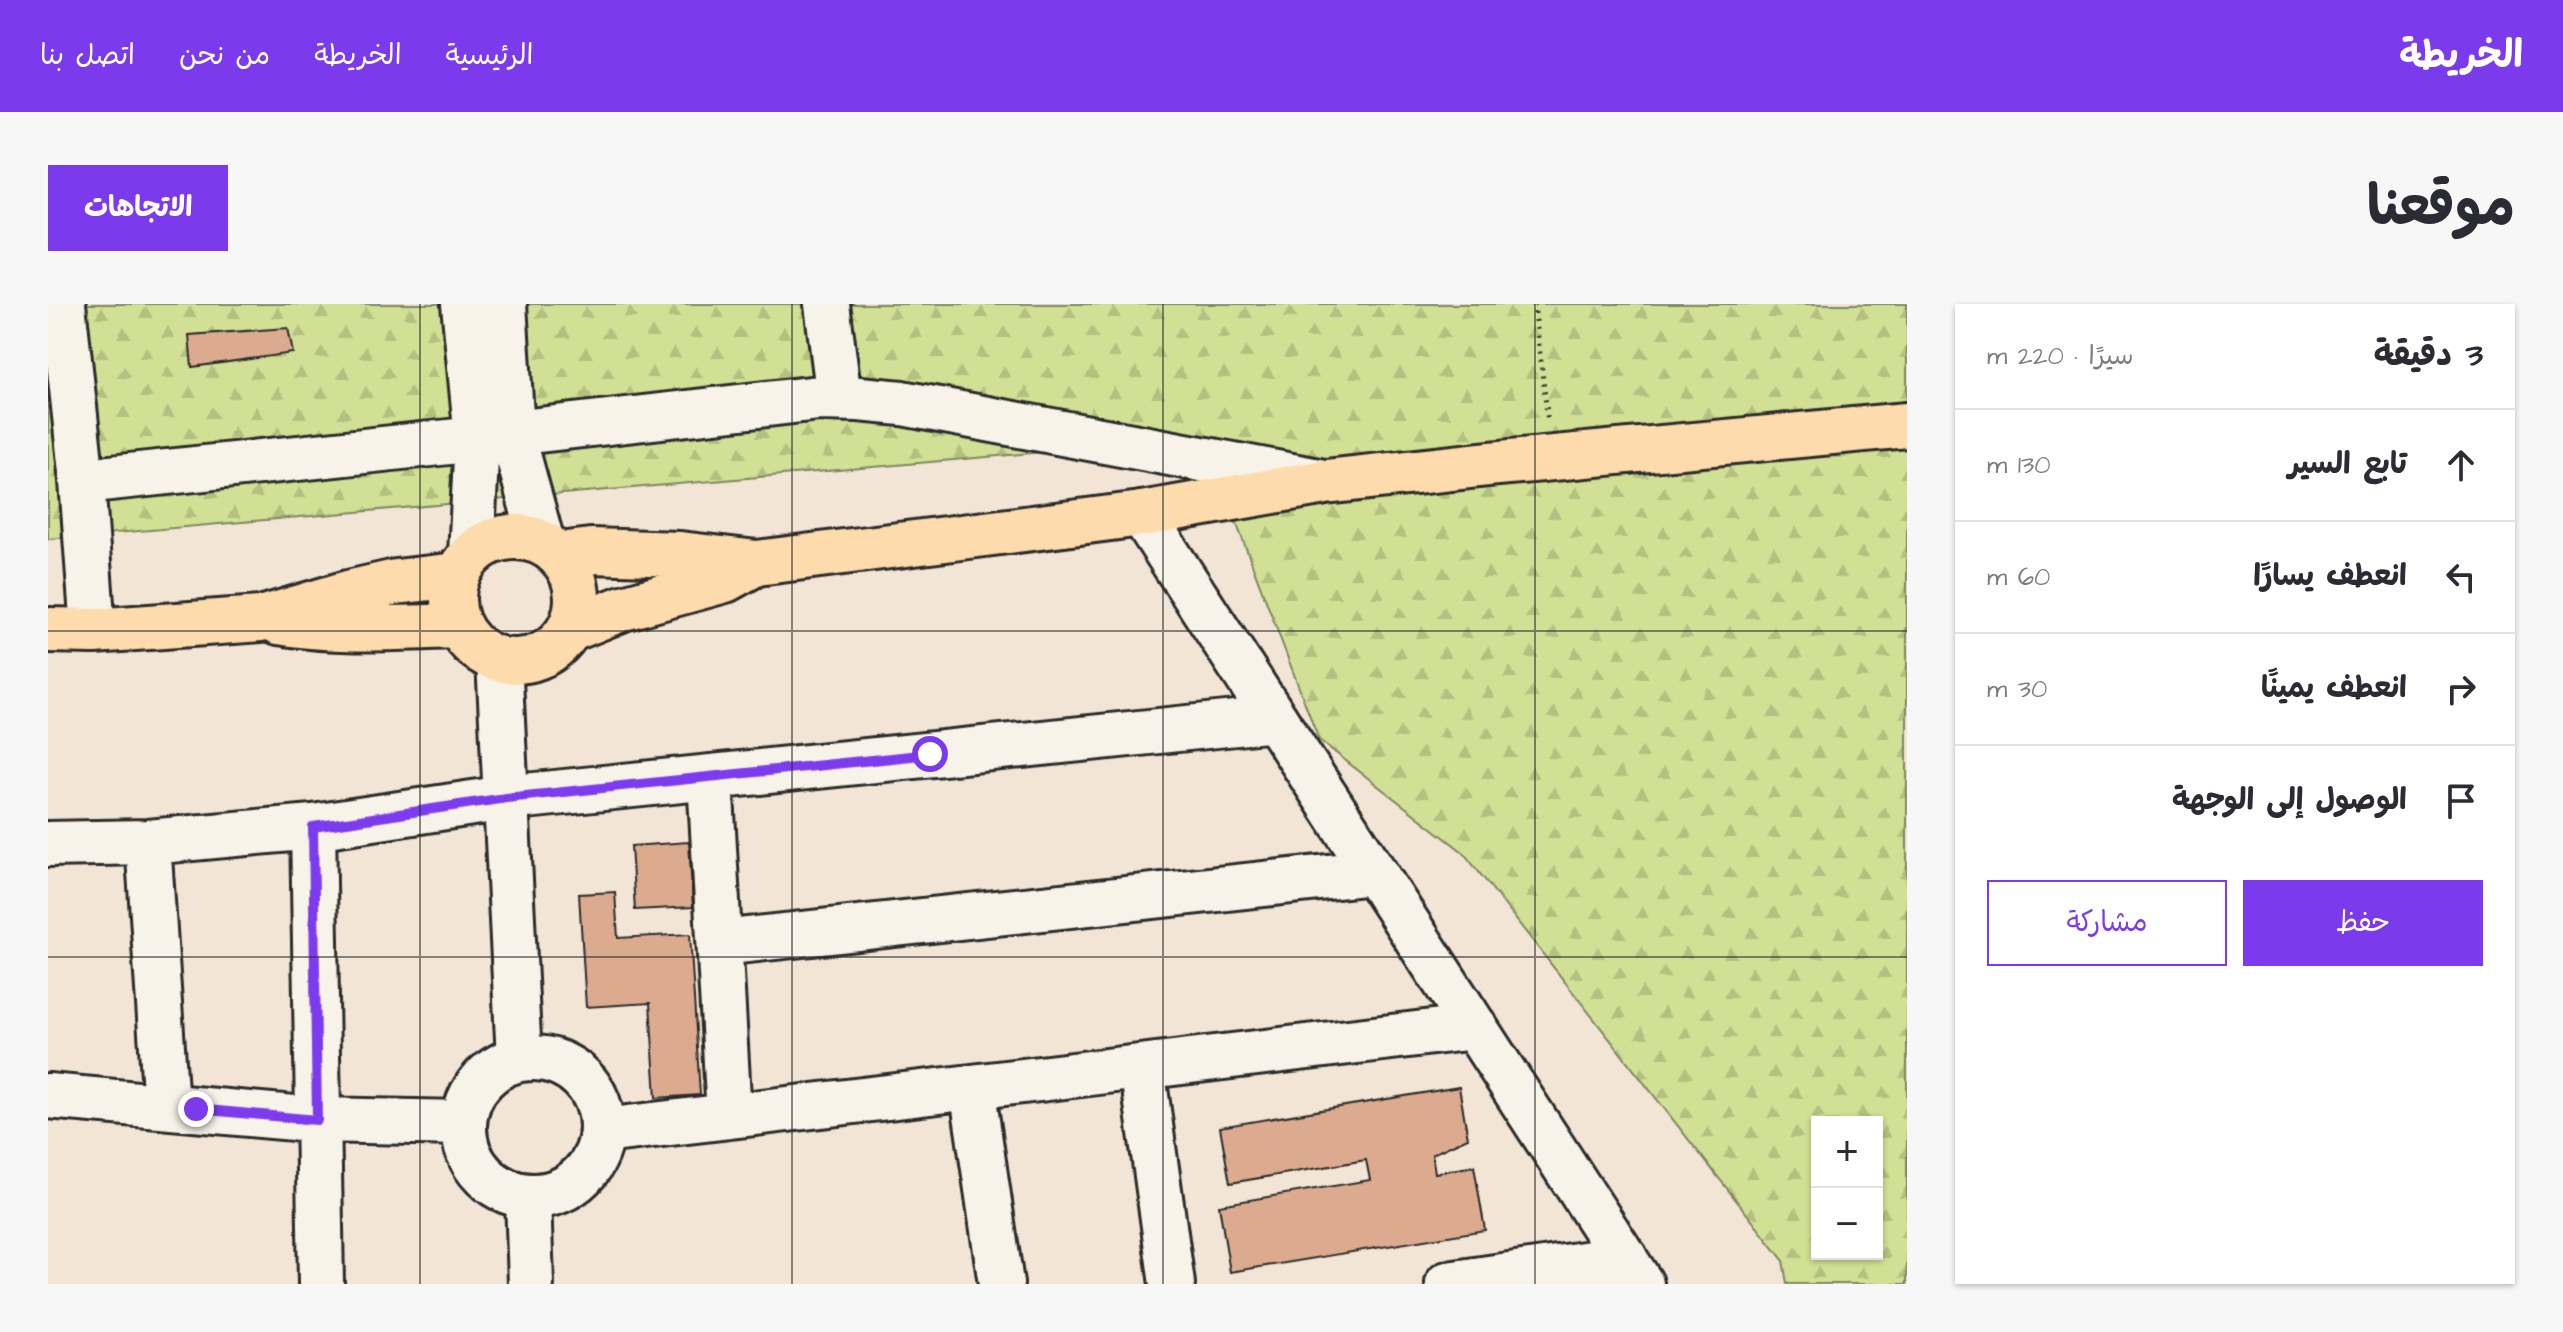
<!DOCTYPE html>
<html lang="ar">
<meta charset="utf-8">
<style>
body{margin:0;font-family:"Architects Daughter","Playpen Sans Arabic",sans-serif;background:#f7f7f7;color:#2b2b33;direction:rtl}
.controls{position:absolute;right:24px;bottom:24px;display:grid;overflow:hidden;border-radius:0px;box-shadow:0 2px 6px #0004}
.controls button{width:72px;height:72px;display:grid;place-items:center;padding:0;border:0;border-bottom:2px solid #e1e1e2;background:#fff;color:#2b2b33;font:40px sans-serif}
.stop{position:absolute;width:24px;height:24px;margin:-18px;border:6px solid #7c3aed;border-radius:50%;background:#fff}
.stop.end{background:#7c3aed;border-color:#fff;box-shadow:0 2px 8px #0008}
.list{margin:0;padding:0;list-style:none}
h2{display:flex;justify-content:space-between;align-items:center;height:104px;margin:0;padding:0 32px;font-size:34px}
h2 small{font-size:26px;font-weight:400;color:#7c7c81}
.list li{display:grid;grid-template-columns:52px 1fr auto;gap:24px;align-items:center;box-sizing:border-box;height:112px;padding:0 32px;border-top:2px solid #e1e1e2}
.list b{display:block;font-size:30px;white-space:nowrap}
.list em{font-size:26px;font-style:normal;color:#7c7c81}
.actions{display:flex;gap:16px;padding:24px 32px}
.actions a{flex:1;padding:18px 0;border:2px solid #7c3aed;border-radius:0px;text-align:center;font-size:28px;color:#7c3aed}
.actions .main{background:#7c3aed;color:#fff}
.icon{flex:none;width:44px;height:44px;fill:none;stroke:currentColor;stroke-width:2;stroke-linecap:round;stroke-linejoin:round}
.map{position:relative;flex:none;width:1859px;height:980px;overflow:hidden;direction:ltr;border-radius:0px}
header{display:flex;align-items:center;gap:48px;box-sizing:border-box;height:112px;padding:0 40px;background:#7c3aed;color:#fff}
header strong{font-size:38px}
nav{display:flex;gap:44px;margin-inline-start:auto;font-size:28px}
.intro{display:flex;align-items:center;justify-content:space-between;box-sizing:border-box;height:192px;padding:0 48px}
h1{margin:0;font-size:56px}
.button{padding:20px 36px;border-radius:0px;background:#7c3aed;color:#fff;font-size:28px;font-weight:700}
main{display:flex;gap:48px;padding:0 48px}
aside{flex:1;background:#fff;border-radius:0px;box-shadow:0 2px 6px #0004}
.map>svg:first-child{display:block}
</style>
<header>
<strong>الخريطة</strong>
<nav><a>الرئيسية</a><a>الخريطة</a><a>من نحن</a><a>اتصل بنا</a></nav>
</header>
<div class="intro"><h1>موقعنا</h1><a class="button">الاتجاهات</a></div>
<main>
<aside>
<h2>3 دقيقة<small>سيرًا · 220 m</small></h2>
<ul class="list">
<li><svg class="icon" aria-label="ahead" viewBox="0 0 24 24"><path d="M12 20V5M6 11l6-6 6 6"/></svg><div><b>تابع السير</b></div><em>130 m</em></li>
<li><svg class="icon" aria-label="left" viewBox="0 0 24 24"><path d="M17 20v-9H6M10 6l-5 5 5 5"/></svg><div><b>انعطف يسارًا</b></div><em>60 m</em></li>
<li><svg class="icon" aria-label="right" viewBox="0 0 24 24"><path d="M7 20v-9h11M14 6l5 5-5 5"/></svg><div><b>انعطف يمينًا</b></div><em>30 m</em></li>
<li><svg class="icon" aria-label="arrive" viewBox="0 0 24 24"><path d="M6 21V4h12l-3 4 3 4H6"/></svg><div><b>الوصول إلى الوجهة</b></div></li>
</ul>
<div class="actions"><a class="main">حفظ</a><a>مشاركة</a></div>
</aside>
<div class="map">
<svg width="1859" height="980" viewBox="0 0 1859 980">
<defs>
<pattern id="forest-firs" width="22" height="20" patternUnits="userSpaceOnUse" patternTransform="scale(2)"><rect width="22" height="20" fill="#d1e094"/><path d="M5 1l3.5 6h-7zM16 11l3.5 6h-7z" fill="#b4c080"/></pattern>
</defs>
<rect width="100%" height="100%" fill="#f2e5d6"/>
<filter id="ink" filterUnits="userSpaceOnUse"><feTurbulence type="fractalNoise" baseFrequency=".0125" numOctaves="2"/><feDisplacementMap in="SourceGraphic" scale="16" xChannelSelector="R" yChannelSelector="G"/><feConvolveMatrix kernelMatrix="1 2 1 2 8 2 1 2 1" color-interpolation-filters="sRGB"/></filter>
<g filter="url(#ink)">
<path fill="url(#forest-firs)" stroke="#7e8660" stroke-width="2" fill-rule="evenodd" d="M0 0H1859V980H1739L1735 956 1415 548 1271 436 1156 134 0 235ZM1769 818H1829V950H1769Z"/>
<path fill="#dcab8f" stroke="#2b2b2b" stroke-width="2" d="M240 24 245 49 144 63 141 31Z
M641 538 645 603 587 606 583 542Z
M567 588 570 634 642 630 652 791 608 794 602 699 538 703 531 590Z
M1411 783 1420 834 1384 850 1387 869 1426 862 1437 926 1182 968 1171 901 1322 876 1318 856 1182 879 1172 823Z"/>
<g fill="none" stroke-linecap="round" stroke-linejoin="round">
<g stroke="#2b2b2b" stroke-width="50">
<path id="minor" d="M15 0 34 177 45 327
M416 0 429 135 423 251
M456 0 464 129 494 239
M779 0 791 94
M34 177 429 135 464 129 771 94 811 95 854 99 1271 177
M1094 210 1593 980
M451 356 471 755
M662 473 681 812
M265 523 273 980
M100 538 118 802
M0 540 100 538 265 523 458 494 1227 415
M672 639 1326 568
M416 823a69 69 0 1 1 138 0a69 69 0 1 1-138 0Z
M1094 763 1124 980
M924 783 953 980
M0 792 269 816 415 819
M555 827 1427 723
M480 893 483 980
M1400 980 1577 954"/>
</g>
<g stroke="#2b2b2b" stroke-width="50">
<path id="major" d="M405 295a62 62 0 1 1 124 0a62 62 0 1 1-124 0Z
M512 251 543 247 632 250 709 259 1094 210 1277 178 1441 160 1859 121
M231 318C290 328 349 324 410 322
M523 325 575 304 677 276 706 260
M0 326 45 327 213 315 300 289 348 278 409 271"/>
</g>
<path stroke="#2b2b2b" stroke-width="5" stroke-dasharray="2 6" stroke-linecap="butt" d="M1486 0 1500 118"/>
<use href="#minor" stroke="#f7f3e8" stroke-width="44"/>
<use href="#major" stroke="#fedbac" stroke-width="44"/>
</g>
</g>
<g fill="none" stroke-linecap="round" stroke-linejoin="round" filter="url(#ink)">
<path stroke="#7c3aed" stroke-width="10" d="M148 805 269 816 265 523 458 494 882 450"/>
</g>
<path fill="none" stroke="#2b2b2b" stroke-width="2" stroke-opacity="0.55" d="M372 0V980M744 0V980M1115 0V980M1487 0V980M0 327H1859M0 653H1859"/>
</svg>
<div class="controls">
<button>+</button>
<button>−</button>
</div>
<div class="stop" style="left:882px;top:450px"></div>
<div class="stop end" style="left:148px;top:805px"></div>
</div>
</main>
